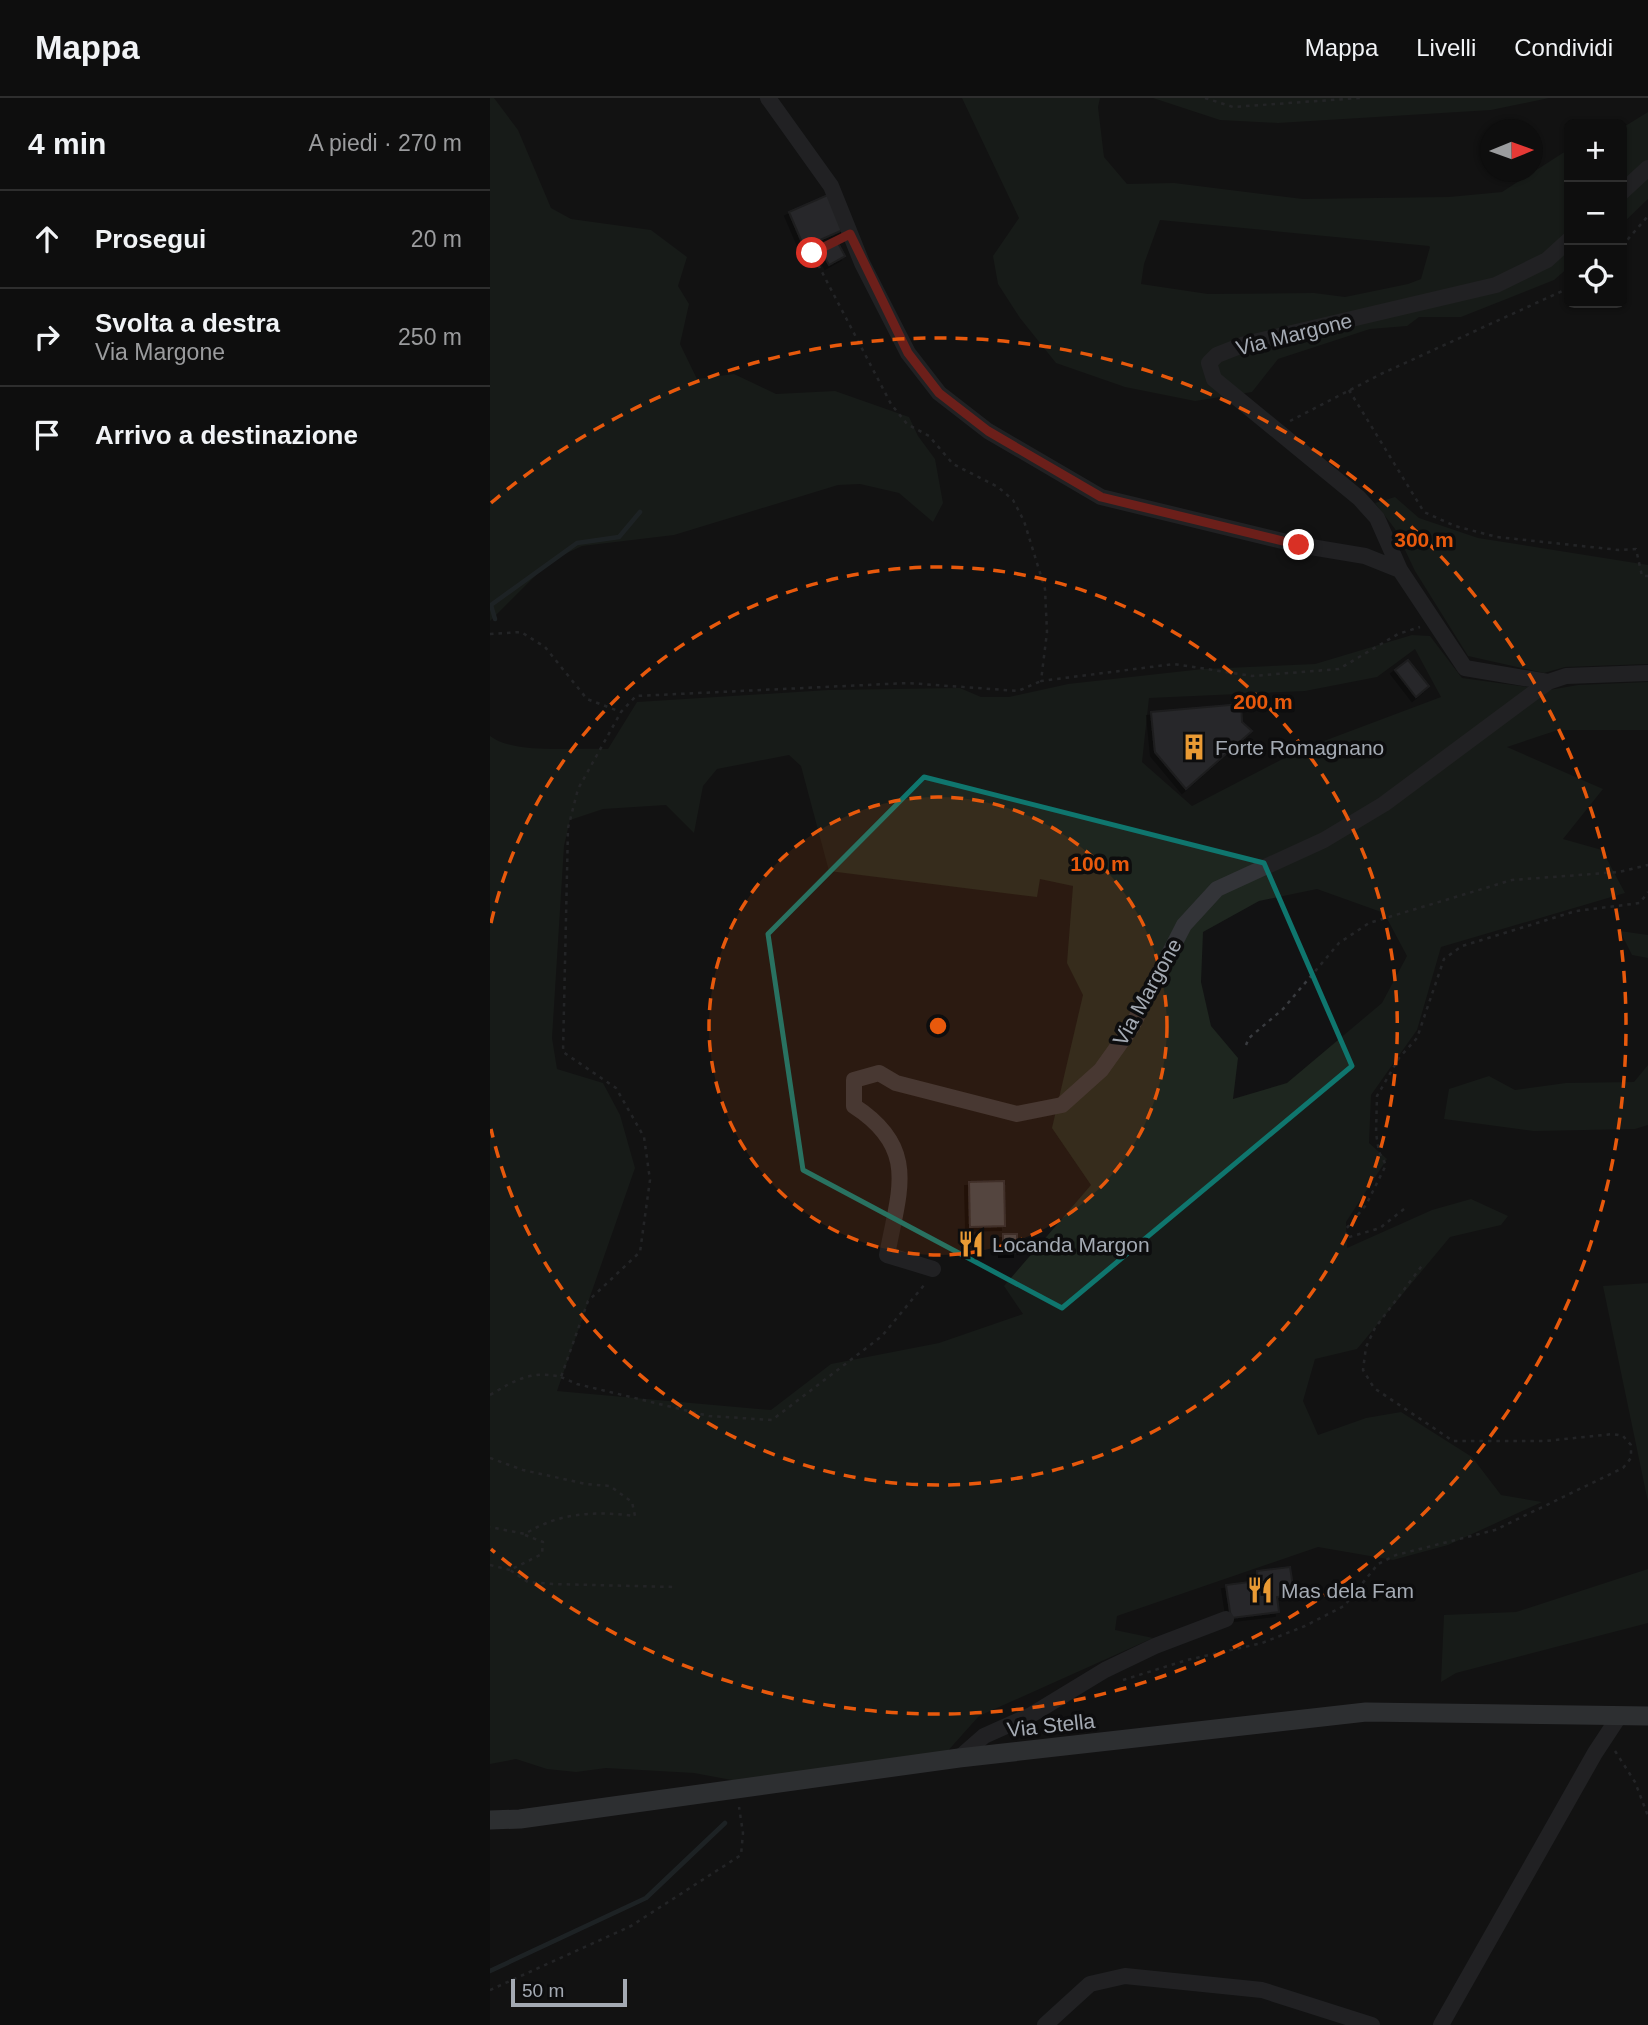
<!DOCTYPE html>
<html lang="it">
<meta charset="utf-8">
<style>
body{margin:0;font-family:Arial,sans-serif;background:#1c1c1c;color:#f1f3f6}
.controls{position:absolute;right:21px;top:21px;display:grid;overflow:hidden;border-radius:10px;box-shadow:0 2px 5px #0004}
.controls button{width:63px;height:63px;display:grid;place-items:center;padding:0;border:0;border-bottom:2px solid #2e2e2e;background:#0e0e0e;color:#f1f3f6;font:35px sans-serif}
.compass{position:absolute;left:990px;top:21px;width:63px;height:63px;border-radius:50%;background:#0e0e0e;box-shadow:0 2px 5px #0004;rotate:89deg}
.scale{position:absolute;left:21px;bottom:18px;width:116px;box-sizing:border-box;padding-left:7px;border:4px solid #a4aab3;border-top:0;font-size:19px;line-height:24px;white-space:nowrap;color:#a4aab3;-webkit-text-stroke:5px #0d0d0e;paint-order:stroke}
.stop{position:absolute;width:21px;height:21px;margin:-16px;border:5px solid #d93025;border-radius:50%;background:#fff}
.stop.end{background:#d93025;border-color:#fff;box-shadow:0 2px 7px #0008}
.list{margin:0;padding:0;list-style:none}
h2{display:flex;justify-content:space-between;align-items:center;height:91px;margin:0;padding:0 28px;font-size:30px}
h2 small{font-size:23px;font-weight:400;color:#9b9c9e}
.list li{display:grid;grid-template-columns:46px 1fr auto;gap:21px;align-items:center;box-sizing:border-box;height:98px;padding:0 28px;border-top:2px solid #2e2e2e}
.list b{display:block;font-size:26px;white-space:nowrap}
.list p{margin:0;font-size:23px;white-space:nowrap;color:#9b9c9e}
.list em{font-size:23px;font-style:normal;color:#9b9c9e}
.icon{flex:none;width:38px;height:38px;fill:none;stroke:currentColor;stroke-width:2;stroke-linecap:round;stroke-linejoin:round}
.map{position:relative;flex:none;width:1158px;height:1927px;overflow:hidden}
header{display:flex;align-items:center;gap:42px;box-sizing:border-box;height:98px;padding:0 35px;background:#0e0e0e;border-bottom:2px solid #2e2e2e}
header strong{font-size:33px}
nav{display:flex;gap:38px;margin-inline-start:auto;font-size:24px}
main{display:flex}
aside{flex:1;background:#0e0e0e}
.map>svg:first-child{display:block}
</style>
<header>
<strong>Mappa</strong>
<nav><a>Mappa</a><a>Livelli</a><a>Condividi</a></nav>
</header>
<main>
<aside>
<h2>4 min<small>A piedi · 270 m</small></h2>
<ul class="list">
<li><svg class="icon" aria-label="ahead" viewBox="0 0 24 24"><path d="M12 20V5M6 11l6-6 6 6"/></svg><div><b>Prosegui</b></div><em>20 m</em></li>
<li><svg class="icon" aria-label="right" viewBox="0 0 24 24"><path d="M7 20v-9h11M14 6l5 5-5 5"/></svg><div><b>Svolta a destra</b><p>Via Margone</p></div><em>250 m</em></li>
<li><svg class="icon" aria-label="arrive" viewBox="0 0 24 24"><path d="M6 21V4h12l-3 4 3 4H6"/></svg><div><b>Arrivo a destinazione</b></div></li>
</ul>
</aside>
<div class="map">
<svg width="1158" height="1927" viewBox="0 0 1158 1927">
<defs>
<filter id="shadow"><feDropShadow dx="-4" dy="4" stdDeviation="0" flood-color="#0009"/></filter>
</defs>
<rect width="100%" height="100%" fill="#121213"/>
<path fill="#1e261f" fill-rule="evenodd" d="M0 0H4L28 32 61 110 81 121 161 132 197 159 188 188 199 206 190 246 207 281 244 276 286 296 345 293 419 319 428 338 445 361 453 405 443 424 409 395 370 386 348 387 184 437 92 448 60 463 0 523Z
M472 0H610L608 9 614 59 637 86 684 85 813 101 959 99 1012 94 1079 51V169L1064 182 971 219H929L917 228 880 231 788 261 762 294 705 303 635 289 566 265 530 220 508 186 503 158 529 120ZM670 122 939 148 940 149 931 181 918 186 855 199 824 195 718 196 651 186 654 166Z
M663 0H1059L1001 12 788 25 730 22Z
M1158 14V101L1132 126V30Z
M905 399 929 420 988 440 1158 467V566L1075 569 1054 575 978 558 925 473 905 431 885 405Z
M922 537 940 538 972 580 1059 592 1088 587 1158 584V632H1068L1017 649 1113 691 1073 741 1112 752 1135 795 951 849 927 932 881 997 879 1045 897 1061 856 1124 857 1150 942 1112 981 1101 1018 1118 1011 1127 960 1139 867 1251 825 1261 813 1303 828 1337 876 1320 911 1314 982 1359 1011 1397 1052 1404 958 1447 903 1462 828 1449 627 1518 625 1532 663 1540 489 1618 455 1656 247 1683 204 1675 116 1670 86 1674 57 1671 26 1661 0 1666V638C25 657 86 649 118 651L147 604 338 592 470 590 491 599H519L578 586 713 571 825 566ZM925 551 951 599 810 652 702 708 652 664 659 600 815 593 887 579ZM299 657 311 668 339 773 547 799 550 781 583 788 577 865 593 897 562 1030 601 1087 514 1188 533 1216 449 1245 341 1266 281 1312 67 1293 145 1070 130 1017 113 985 67 971 62 940 74 748 80 722 113 711 176 707 204 735 213 688 227 671ZM827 791 894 815 917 858 892 905 797 985 743 1001 748 960 721 928 711 884 713 834 769 803Z
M1130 833 1158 837V860L1142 857Z
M1158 967V1027L1145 1031 1044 1033 954 1021 959 991 999 978 1025 992 1076 985 1144 984Z
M1158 1185V1404L1113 1188Z
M1158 1471V1525L966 1575 951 1584 954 1517 1026 1514Z"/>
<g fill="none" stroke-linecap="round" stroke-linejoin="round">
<path stroke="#2c363b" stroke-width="4.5" d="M5 521 1 507 87 445 129 439 150 414
M0 1873 156 1800 235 1725"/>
</g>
<path fill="#414246" stroke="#2c2c2f" stroke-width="2" filter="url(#shadow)" d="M340 96 355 131 314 149 299 114Z
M348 145 355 158 339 167 332 154Z
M918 562 939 588 926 599 905 572Z
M751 606 752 624 762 633 696 691 665 654 661 614Z
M514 1083 515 1128 480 1129 479 1084Z
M513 1136H527V1155H513Z
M800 1469 804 1496 787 1499 789 1514 741 1520 736 1487 768 1483 767 1473Z"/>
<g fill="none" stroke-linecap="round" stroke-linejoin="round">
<path stroke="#393b3f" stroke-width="2.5" stroke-dasharray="3.5 5" stroke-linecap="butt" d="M715 0 743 9 870 0
M348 142 322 155 401 306 417 326 439 338 463 366 508 389 523 402 534 423 555 491 557 534 551 583 684 566 762 578 849 571 908 536 930 529
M1132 148 1158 118
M859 292 934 414 965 428 1007 439 1129 452 1146 451 1152 478H1158
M800 323 891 276 1079 190
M0 536 31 534 55 549 97 601 131 614
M756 947 759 940 793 911 849 845 879 825 1022 782 1129 774 1158 767
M914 1111 890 1130 856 1140V1131L876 1107 896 1067 889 1054 886 1035 887 998 909 960 927 940 954 861 972 848 1086 813 1150 805 1158 794
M71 1279 87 1286 219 1318 282 1322 392 1238 435 1186
M0 1297C25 1282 42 1272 71 1279L98 1203 150 1154 160 1082 154 1039 126 990 73 954 78 730 88 691 131 614 146 598 418 585 528 593 551 583
M0 1360 33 1372 96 1386 120 1388 142 1404 145 1418C105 1413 70 1414 35 1436L0 1429
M35 1437 53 1444 52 1456 20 1472 38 1484 63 1486 184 1489
M0 1467 20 1472
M633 1582 697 1562 772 1545 815 1528 854 1508 888 1466 906 1457 1005 1432 1133 1370 1141 1360V1347L1133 1338 1123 1336 1055 1343H963L884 1290 873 1272 876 1249 885 1230 934 1165
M1125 1653 1145 1684 1158 1718
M0 1892 141 1828 251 1757 253 1735 249 1709"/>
<path stroke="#333438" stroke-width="16" d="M278 0 341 88 372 165 418 255 449 295 498 333 611 399 809 447 875 458 910 472
M1132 94 1158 70
M1079 142 1057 162 1006 187 755 246 727 257 719 265 724 281 869 400 887 420 910 472 975 570 1058 584 1076 578 1158 575
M443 1171 397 1157C409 1092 429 1050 364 1008V982L389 975 406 985 527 1016 572 1007 611 972 641 930 694 827 727 791 834 742 894 706 1058 584
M469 1660 494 1638 541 1617 615 1572 665 1548 736 1521
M555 1927 600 1886 635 1878 772 1892 882 1927
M951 1927 1105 1655 1130 1617"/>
<path stroke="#4f5257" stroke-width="19" d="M0 1722 30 1721 469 1660 876 1614 1158 1618"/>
</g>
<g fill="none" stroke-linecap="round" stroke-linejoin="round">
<path stroke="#d93025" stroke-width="9" d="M322 155 360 136 418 255 449 295 498 333 611 399 809 447"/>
</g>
<path d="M0 0H1158V1927H0ZM434 679 774 765 862 968 572 1210 313 1072 278 836Z" fill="#121213" fill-opacity=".55" fill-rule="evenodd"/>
<path fill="none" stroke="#0f766e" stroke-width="5" stroke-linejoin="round" d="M434 679 774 765 862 968 572 1210 313 1072 278 836Z"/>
<circle cx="448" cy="928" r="229" fill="#e8590c" fill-opacity=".12"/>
<g fill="none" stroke="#e8590c" stroke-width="3.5" stroke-dasharray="12 9">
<circle cx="448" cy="928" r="229"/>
<path d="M1 825A459 459 0 1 1 1 1031"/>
<path d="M1 405A688 688 0 1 1 1 1451"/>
</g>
<defs>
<g id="building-bare" transform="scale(2.1)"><path d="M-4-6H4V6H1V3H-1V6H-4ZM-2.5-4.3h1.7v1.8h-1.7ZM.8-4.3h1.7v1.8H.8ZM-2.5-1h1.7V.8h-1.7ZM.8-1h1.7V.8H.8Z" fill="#e99a34" stroke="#0d0d0e" stroke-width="2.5" paint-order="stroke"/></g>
<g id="restaurant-bare" transform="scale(2.1)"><path d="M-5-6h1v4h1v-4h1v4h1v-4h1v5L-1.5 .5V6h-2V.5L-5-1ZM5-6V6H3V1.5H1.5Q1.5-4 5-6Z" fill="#e99a34" stroke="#0d0d0e" stroke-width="2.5" paint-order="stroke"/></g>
</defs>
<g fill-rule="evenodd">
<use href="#building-bare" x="704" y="649"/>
<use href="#restaurant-bare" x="481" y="1146"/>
<use href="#restaurant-bare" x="770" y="1492"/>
</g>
<g text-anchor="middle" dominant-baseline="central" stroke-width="7" stroke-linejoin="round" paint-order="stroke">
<g font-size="21" fill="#a4aab3" stroke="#0d0d0e">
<text transform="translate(804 236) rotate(-14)">Via Margone</text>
<text transform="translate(657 894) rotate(-61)">Via Margone</text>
<text transform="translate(561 1627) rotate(-6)">Via Stella</text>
</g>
<g font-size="21" fill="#a4aab3" stroke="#0d0d0e" text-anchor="start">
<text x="725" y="649">Forte Romagnano</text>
<text x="502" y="1146">Locanda Margon</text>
<text x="791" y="1492">Mas dela Fam</text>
</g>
</g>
<circle cx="448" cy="928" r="10" fill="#e8590c" stroke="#0d0d0e" stroke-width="3.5"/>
<g font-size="21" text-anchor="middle" font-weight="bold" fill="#e8590c" stroke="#0d0d0e" stroke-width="7" stroke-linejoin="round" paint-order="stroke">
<text x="934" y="449">300 m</text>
<text x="773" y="611">200 m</text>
<text x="610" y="773">100 m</text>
</g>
</svg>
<div class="controls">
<button>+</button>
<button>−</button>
<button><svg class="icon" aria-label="locate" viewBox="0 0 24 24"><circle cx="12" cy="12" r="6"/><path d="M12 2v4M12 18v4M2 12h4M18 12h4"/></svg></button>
</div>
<svg class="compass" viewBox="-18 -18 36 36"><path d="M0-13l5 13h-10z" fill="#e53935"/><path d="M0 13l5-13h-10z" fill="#9b9c9e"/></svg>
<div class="scale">50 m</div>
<div class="stop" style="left:322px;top:155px"></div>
<div class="stop end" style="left:809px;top:447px"></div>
</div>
</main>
